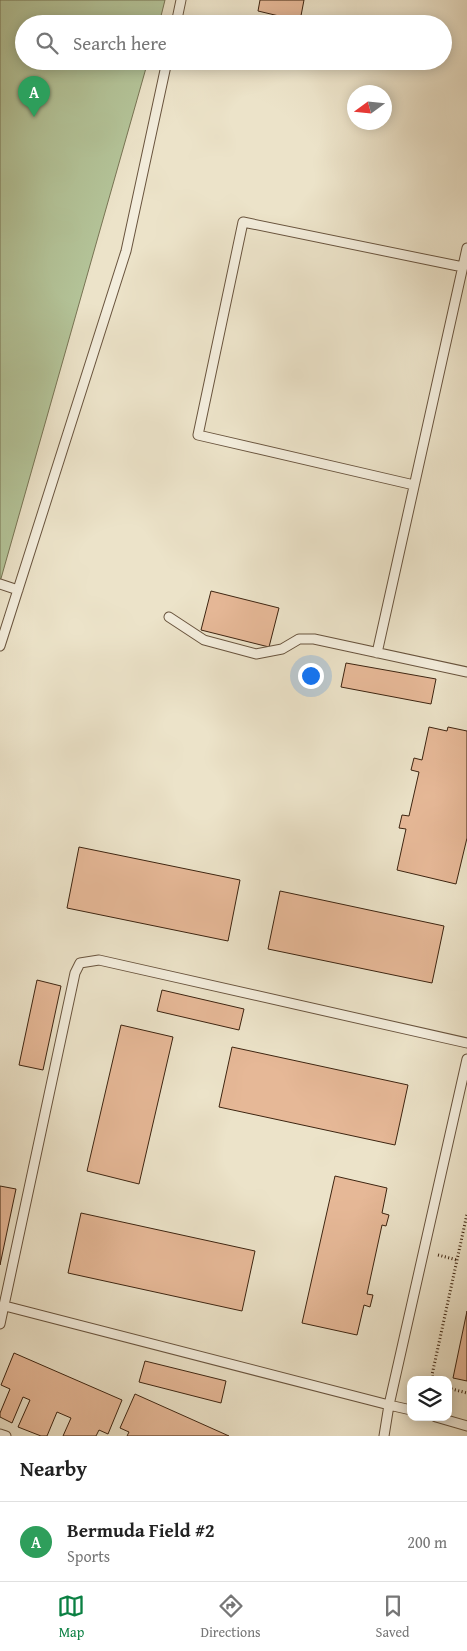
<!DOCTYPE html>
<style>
body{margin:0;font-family:"Gentium Book Plus",serif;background:#f2f2f2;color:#222}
.controls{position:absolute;right:15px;bottom:15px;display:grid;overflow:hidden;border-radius:10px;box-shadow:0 2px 12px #0003}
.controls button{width:45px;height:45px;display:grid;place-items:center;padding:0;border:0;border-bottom:1px solid #e0e0e0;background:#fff;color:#222;font:25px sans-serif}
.compass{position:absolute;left:347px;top:85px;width:45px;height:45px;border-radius:50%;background:#fff;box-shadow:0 2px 12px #0003;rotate:255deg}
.you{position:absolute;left:310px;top:675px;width:18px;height:18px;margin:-12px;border:4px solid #fff;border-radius:50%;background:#1a73e8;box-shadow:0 0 0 8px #1a73e833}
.badge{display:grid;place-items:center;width:32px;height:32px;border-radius:50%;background:#0b8043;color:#fff;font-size:16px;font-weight:700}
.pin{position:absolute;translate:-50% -41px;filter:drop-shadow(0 1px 2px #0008)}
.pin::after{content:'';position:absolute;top:26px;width:18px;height:15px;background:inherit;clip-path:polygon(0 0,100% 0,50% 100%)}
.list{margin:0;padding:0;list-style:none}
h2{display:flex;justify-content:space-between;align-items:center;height:65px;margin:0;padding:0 20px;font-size:21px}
h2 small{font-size:16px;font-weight:400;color:#767676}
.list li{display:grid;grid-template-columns:32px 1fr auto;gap:15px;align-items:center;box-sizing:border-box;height:80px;padding:0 20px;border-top:1px solid #e0e0e0}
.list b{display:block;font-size:19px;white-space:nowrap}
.list p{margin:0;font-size:16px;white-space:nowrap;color:#767676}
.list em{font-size:16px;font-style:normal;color:#767676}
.icon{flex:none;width:28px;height:28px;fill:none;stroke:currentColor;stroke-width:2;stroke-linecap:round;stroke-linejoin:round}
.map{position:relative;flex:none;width:467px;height:1436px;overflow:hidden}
.search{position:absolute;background:#fff;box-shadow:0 2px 12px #0003;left:15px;right:15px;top:15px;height:55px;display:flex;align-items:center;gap:12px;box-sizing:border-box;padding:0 18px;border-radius:28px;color:#767676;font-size:19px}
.sheet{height:145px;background:#fff}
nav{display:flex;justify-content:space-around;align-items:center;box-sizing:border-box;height:70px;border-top:1px solid #e0e0e0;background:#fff;font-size:14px;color:#767676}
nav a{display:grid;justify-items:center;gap:2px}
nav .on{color:#0b8043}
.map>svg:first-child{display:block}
</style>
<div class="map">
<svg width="467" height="1436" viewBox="0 0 467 1436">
<rect width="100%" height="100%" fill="#ece3c9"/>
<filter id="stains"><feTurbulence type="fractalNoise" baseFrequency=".004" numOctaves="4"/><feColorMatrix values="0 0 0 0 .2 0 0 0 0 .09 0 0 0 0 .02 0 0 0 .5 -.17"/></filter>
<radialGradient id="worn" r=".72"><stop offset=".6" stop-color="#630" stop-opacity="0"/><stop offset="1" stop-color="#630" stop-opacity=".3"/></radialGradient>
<path fill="#b4c499" stroke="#787454" d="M0 0H165L159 24H24V61H148L0 582Z"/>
<path fill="#e6b897" stroke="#3d2410" d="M260 0H304L300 21 258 11Z
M211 591 279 608 269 647 201 630Z
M346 663 436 679 431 704 341 687Z
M429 727 447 731 448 727 467 731V838L456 884 397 870 406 829 399 828 402 815 409 816 419 772 411 770 414 758 422 760Z
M79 847 240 880 228 941 67 908Z
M280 891 444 926 432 983 268 949Z
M37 980 61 986 43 1070 19 1065Z
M162 990 244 1009 239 1030 157 1011Z
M121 1025 173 1037 139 1184 87 1171Z
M232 1047 408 1085 395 1145 219 1107Z
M335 1176 387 1188 382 1213 389 1215 386 1226 382 1225 367 1294 373 1295 370 1307 364 1305 357 1335 302 1323Z
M0 1186 16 1189 0 1265Z
M81 1213 255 1251 242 1311 68 1273Z
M467 1311V1381L453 1378Z
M14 1353 122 1400 108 1434 99 1430 96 1436H63L71 1418 57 1412 47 1436H41L18 1427 30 1400 23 1397 12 1423 0 1417V1413L10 1389 1 1385Z
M145 1361 226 1381 221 1403 139 1382Z
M135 1394 229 1436H127L129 1432 120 1428Z"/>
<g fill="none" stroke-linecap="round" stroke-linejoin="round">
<g stroke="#69543e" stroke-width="11">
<path id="lane" d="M176 24 181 0
M414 485 198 435 243 222 463 267
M0 584 18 590
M169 617 204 640 256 654 282 649 299 639H314L467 672
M0 646 126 251 167 61
M377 653 467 248
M5 1306 389 1405 467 1059
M0 1324 75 973 80 963 99 960 467 1043
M436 1417 467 1426
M0 1434 6 1436
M384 1436 389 1405 411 1410"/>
</g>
<path stroke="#3d2410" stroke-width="3" stroke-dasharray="1 2.5" stroke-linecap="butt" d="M438 1255 457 1260
M433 1380 432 1375 467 1214
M448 1388 467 1393"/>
<use href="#lane" stroke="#f3eddc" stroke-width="9"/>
</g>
<rect width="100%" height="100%" filter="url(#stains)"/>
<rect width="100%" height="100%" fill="url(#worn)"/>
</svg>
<div class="controls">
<button><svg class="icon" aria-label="layers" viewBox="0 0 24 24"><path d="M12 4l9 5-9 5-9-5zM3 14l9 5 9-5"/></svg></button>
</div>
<svg class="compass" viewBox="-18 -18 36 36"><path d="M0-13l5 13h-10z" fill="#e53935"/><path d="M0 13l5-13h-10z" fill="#767676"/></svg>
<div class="you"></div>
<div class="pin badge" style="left:34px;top:117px;background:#2e9e5b">A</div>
<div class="search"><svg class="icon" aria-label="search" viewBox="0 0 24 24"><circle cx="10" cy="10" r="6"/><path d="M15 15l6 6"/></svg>Search here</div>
</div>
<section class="sheet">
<h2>Nearby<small></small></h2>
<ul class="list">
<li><span class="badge" style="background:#2e9e5b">A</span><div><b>Bermuda Field #2</b><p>Sports</p></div><em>200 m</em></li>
</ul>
</section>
<nav>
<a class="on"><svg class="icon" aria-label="map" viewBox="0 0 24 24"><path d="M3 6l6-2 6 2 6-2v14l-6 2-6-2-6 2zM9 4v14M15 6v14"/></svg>Map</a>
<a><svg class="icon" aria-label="directions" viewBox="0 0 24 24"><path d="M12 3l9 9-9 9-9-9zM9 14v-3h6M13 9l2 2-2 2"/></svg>Directions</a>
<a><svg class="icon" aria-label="saved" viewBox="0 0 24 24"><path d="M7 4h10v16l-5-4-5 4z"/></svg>Saved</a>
</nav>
